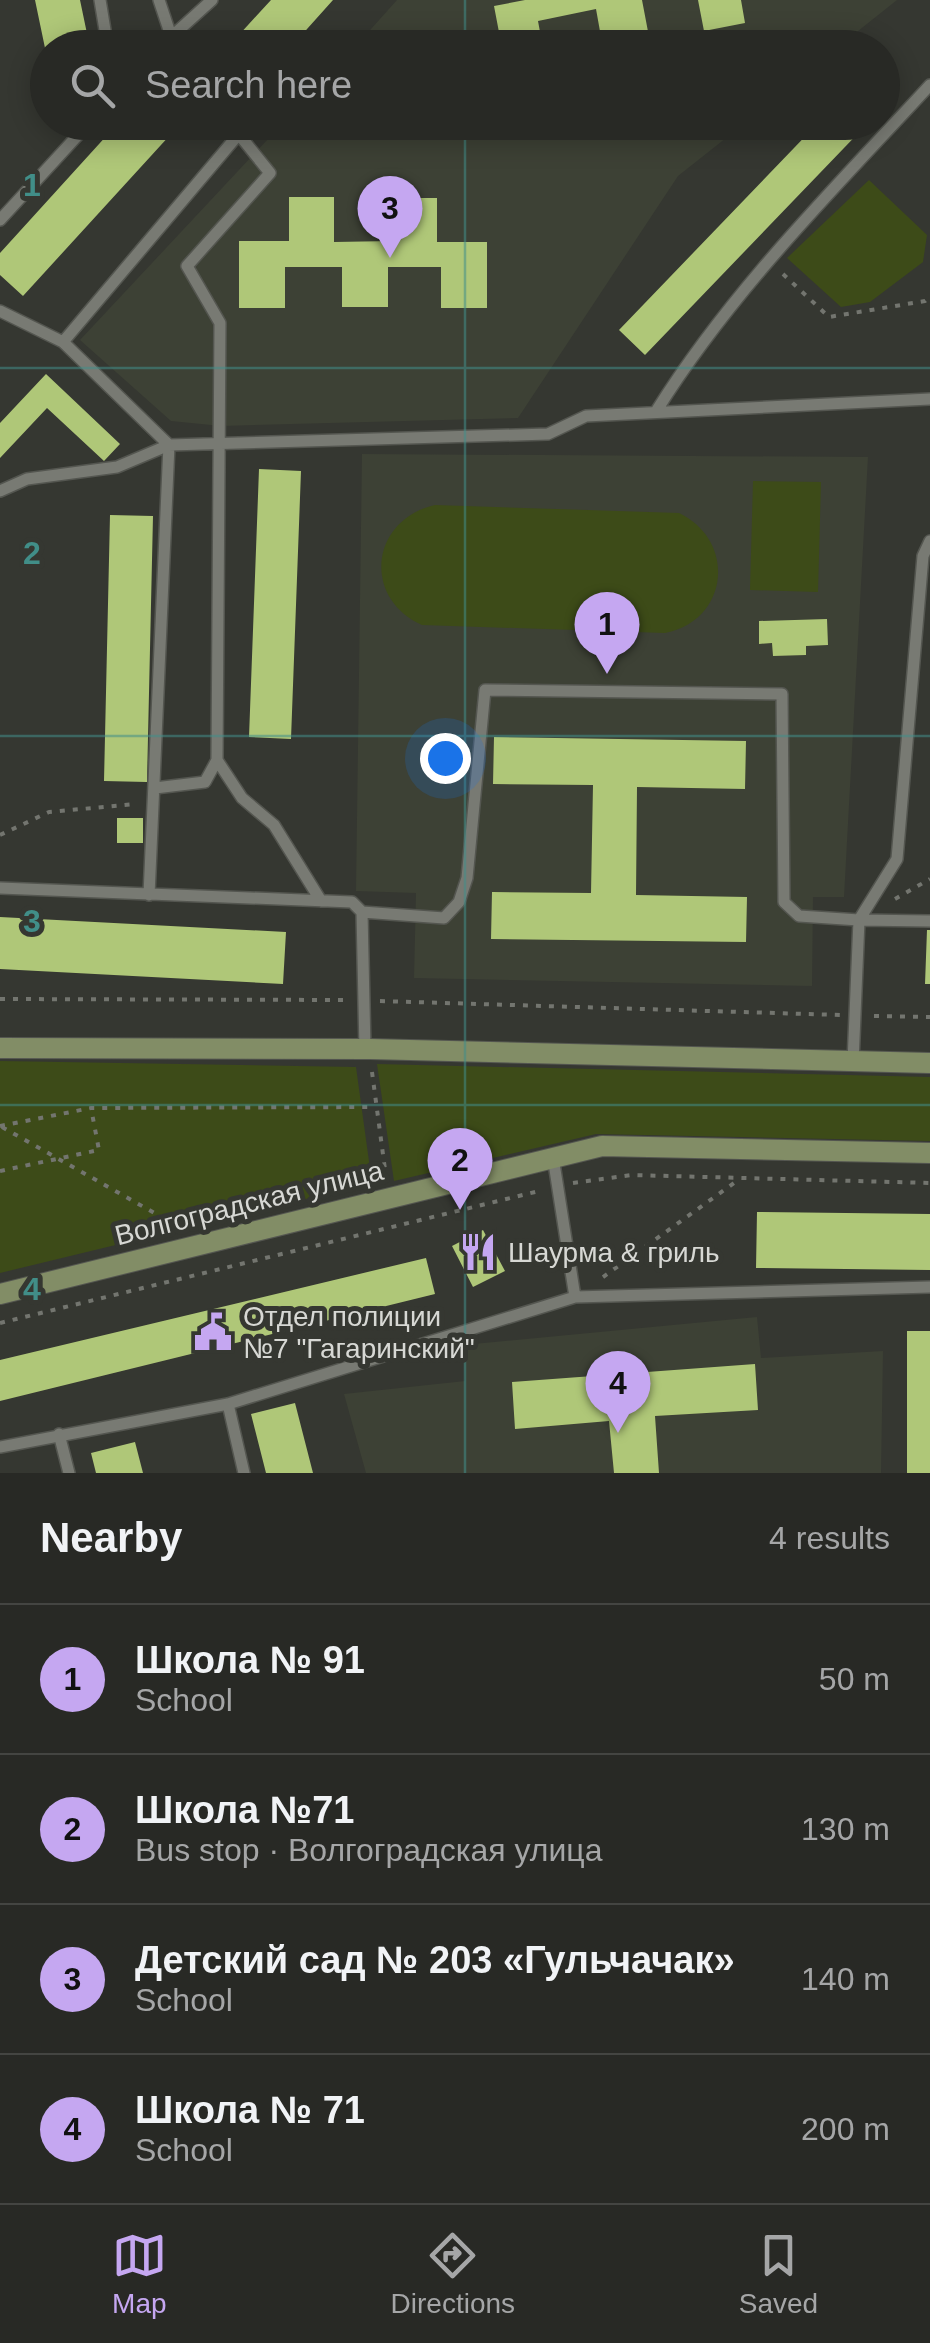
<!DOCTYPE html>
<meta charset="utf-8">
<style>
body{margin:0;font-family:Helvetica,sans-serif;background:#343532;color:#f1f3f6}
.you{position:absolute;left:445px;top:758px;width:35px;height:35px;margin:-25px;border:8px solid #fff;border-radius:50%;background:#1a73e8;box-shadow:0 0 0 15px #1a73e833}
.badge{display:grid;place-items:center;width:65px;height:65px;border-radius:50%;background:#c5a7f1;color:#111;font-size:32px;font-weight:700}
.pin{position:absolute;translate:-50% -82px;filter:drop-shadow(0 2px 5px #0008)}
.pin::after{content:'';position:absolute;top:52px;width:35px;height:30px;background:inherit;clip-path:polygon(0 0,100% 0,50% 100%)}
.list{margin:0;padding:0;list-style:none}
h2{display:flex;justify-content:space-between;align-items:center;height:130px;margin:0;padding:0 40px;font-size:42px}
h2 small{font-size:32px;font-weight:400;color:#a5a6a7}
.list li{display:grid;grid-template-columns:65px 1fr auto;gap:30px;align-items:center;box-sizing:border-box;height:150px;padding:0 40px;border-top:2px solid #444542}
.list b{display:block;font-size:38px;white-space:nowrap}
.list p{margin:0;font-size:32px;white-space:nowrap;color:#a5a6a7}
.list em{font-size:32px;font-style:normal;color:#a5a6a7}
.icon{flex:none;width:55px;height:55px;fill:none;stroke:currentColor;stroke-width:2;stroke-linecap:round;stroke-linejoin:round}
.map{position:relative;flex:none;width:930px;height:1473px;overflow:hidden}
.search{position:absolute;background:#282925;box-shadow:0 5px 25px #0003;left:30px;right:30px;top:30px;height:110px;display:flex;align-items:center;gap:25px;box-sizing:border-box;padding:0 35px;border-radius:55px;color:#a5a6a7;font-size:38px}
.sheet{height:730px;background:#282925}
nav{display:flex;justify-content:space-around;align-items:center;box-sizing:border-box;height:140px;border-top:2px solid #444542;background:#282925;font-size:28px;color:#a5a6a7}
nav a{display:grid;justify-items:center;gap:5px}
nav .on{color:#c5a7f1}
.map>svg:first-child{display:block}
</style>
<div class="map">
<svg width="930" height="1473" viewBox="0 0 930 1473">
<rect width="100%" height="100%" fill="#353731"/>
<path fill="#3d4135" d="M397 0H897L838 47 354 48Z
M283 123H745L678 176 518 418 221 426 171 421 80 340Z
M362 454 868 457 844 897H813L812 986 414 978 416 893 356 891Z
M757 1317 761 1358 883 1351 881 1473H366L344 1394 465 1381 463 1345Z"/>
<path fill="#3d4b18" d="M869 180 927 235 923 262 870 302 841 307 787 258Z
M753 481 821 482 818 592 750 590Z
M435 505 679 513C737 541 729 620 665 633L422 625C362 598 370 520 435 505Z
M0 1061 356 1067 372 1183 0 1273Z
M377 1064 930 1077V1141L596 1134 394 1181Z"/>
<path fill="#afc778" d="M35 0H80L90 48H45Z
M271 0H333L290 48H227Z
M525 0H642L650 42 603 48 596 9 538 21 543 48H502L494 6Z
M698 0H741L745 23 704 31Z
M119 122H182L23 296 0 275V253Z
M819 122H869L645 355 619 330Z
M289 197H334V242L392 241V198H437V242H487V308H441V267H388V307H342V267H285V308H239V241H289Z
M46 374 120 444 104 461 47 408 0 458V423Z
M259 469 301 471 291 739 249 737Z
M110 515 153 516 147 782 104 781Z
M827 619 828 645 806 646V655L773 656 772 643 759 644V621Z
M494 737 746 741 745 789 637 787 636 895 747 897 746 942 491 939 492 892 591 893 593 785 493 784Z
M117 818H143V843H117Z
M0 917 286 932 283 984 0 969Z
M927 930H930V984H925Z
M757 1212 930 1214V1270L756 1268Z
M483 1230 505 1271 473 1287 452 1246Z
M426 1258 435 1294 0 1401V1360Z
M907 1331H930V1473H907Z
M755 1364 758 1410 655 1416 659 1473H614L609 1421 515 1429 512 1382Z
M295 1403 313 1473H266L251 1414Z
M135 1442 143 1473H96L91 1453Z"/>
<g fill="none" stroke-linecap="round" stroke-linejoin="round">
<g stroke="#545650" stroke-width="14">
<path id="lane" d="M100 0 108 48
M159 0 175 48
M159 48 212 0
M0 220 90 122
M0 311 63 342 169 445 548 434 586 416 930 399
M63 342 238 135
M657 410C732 290 835 188 930 85
M0 491 27 479 117 467 169 445 149 895
M217 760 242 798 274 825 321 901
M155 788 205 782 217 760 220 323 187 266 270 173 229 122
M0 888 352 902 362 912 365 1050
M362 912 444 918 459 902 467 878 485 690 782 694 784 902 799 916 859 920 897 859 923 556 930 541
M853 1062 859 920 930 921
M553 1157 575 1297
M228 1404 244 1473
M59 1434 69 1473
M0 1447 228 1404 575 1297 930 1287"/>
</g>
<g stroke="#545650" stroke-width="22">
<path id="secondary" d="M0 1048 370 1049 930 1063
M0 1294 602 1146 930 1153"/>
</g>
<path stroke="#73756f" stroke-width="4" stroke-dasharray="5 8" stroke-linecap="butt" d="M783 274 829 317 925 301 930 296
M0 835 49 812 136 804
M895 899 930 879
M0 999 345 1000
M380 1001 840 1015
M874 1016 930 1017
M372 1072 386 1177
M0 1126 91 1108 374 1107
M2 1127 181 1228
M0 1171 99 1150 91 1108
M573 1183 632 1175 930 1183
M603 1277 734 1183
M0 1323 539 1191"/>
<use href="#lane" stroke="#787a73" stroke-width="11"/>
<use href="#secondary" stroke="#828d66" stroke-width="20"/>
</g>
<path fill="none" stroke="#418e88" stroke-width="2.5" stroke-opacity="0.55" d="M465 0V48M465 122V1473M0 368H930M0 736H930M0 1105H930"/>
<defs>
<g id="restaurant-bare" transform="scale(3)"><path d="M-5-6h1v4h1v-4h1v4h1v-4h1v5L-1.5 .5V6h-2V.5L-5-1ZM5-6V6H3V1.5H1.5Q1.5-4 5-6Z" fill="#c5a7f1" stroke="#353731" stroke-width="2.5" paint-order="stroke"/></g>
<g id="civic-bare" transform="scale(3)"><path d="M-.6-6.5H3V-4.5H.6V-3L4-1V1h2V6H-6V1h2V-1L-.6-3ZM-1.2 2.5V6h2.4V2.5Z" fill="#c5a7f1" stroke="#353731" stroke-width="2.5" paint-order="stroke"/></g>
</defs>
<g fill-rule="evenodd">
<use href="#restaurant-bare" x="478" y="1252"/>
<use href="#civic-bare" x="213" y="1332"/>
</g>
<g text-anchor="middle" dominant-baseline="central" stroke-width="10" stroke-linejoin="round" paint-order="stroke">
<g font-size="28" fill="#d7d8d4" stroke="#353731">
<text transform="translate(249 1203) rotate(-14)">Волгоградская улица</text>
</g>
<g font-size="28" fill="#d7d8d4" stroke="#353731" text-anchor="start">
<text x="508" y="1252">Шаурма &amp; гриль</text>
<text x="243" y="1316">Отдел полиции<tspan x="243" dy="32">№7 "Гагаринский"</tspan></text>
</g>
</g>
<g font-size="32" text-anchor="middle" font-weight="bold" fill="#418e88" stroke="#353731" stroke-width="10" stroke-linejoin="round" paint-order="stroke">
<text x="32" y="196">1</text>
<text x="32" y="564">2</text>
<text x="32" y="932">3</text>
<text x="32" y="1300">4</text>
</g>
</svg>
<div class="you"></div>
<div class="pin badge" style="left:607px;top:674px">1</div>
<div class="pin badge" style="left:460px;top:1210px">2</div>
<div class="pin badge" style="left:390px;top:258px">3</div>
<div class="pin badge" style="left:618px;top:1433px">4</div>
<div class="search"><svg class="icon" aria-label="search" viewBox="0 0 24 24"><circle cx="10" cy="10" r="6"/><path d="M15 15l6 6"/></svg>Search here</div>
</div>
<section class="sheet">
<h2>Nearby<small>4 results</small></h2>
<ul class="list">
<li><span class="badge">1</span><div><b>Школа № 91</b><p>School</p></div><em>50 m</em></li>
<li><span class="badge">2</span><div><b>Школа №71</b><p>Bus stop · Волгоградская улица</p></div><em>130 m</em></li>
<li><span class="badge">3</span><div><b>Детский сад № 203 «Гульчачак»</b><p>School</p></div><em>140 m</em></li>
<li><span class="badge">4</span><div><b>Школа № 71</b><p>School</p></div><em>200 m</em></li>
</ul>
</section>
<nav>
<a class="on"><svg class="icon" aria-label="map" viewBox="0 0 24 24"><path d="M3 6l6-2 6 2 6-2v14l-6 2-6-2-6 2zM9 4v14M15 6v14"/></svg>Map</a>
<a><svg class="icon" aria-label="directions" viewBox="0 0 24 24"><path d="M12 3l9 9-9 9-9-9zM9 14v-3h6M13 9l2 2-2 2"/></svg>Directions</a>
<a><svg class="icon" aria-label="saved" viewBox="0 0 24 24"><path d="M7 4h10v16l-5-4-5 4z"/></svg>Saved</a>
</nav>
